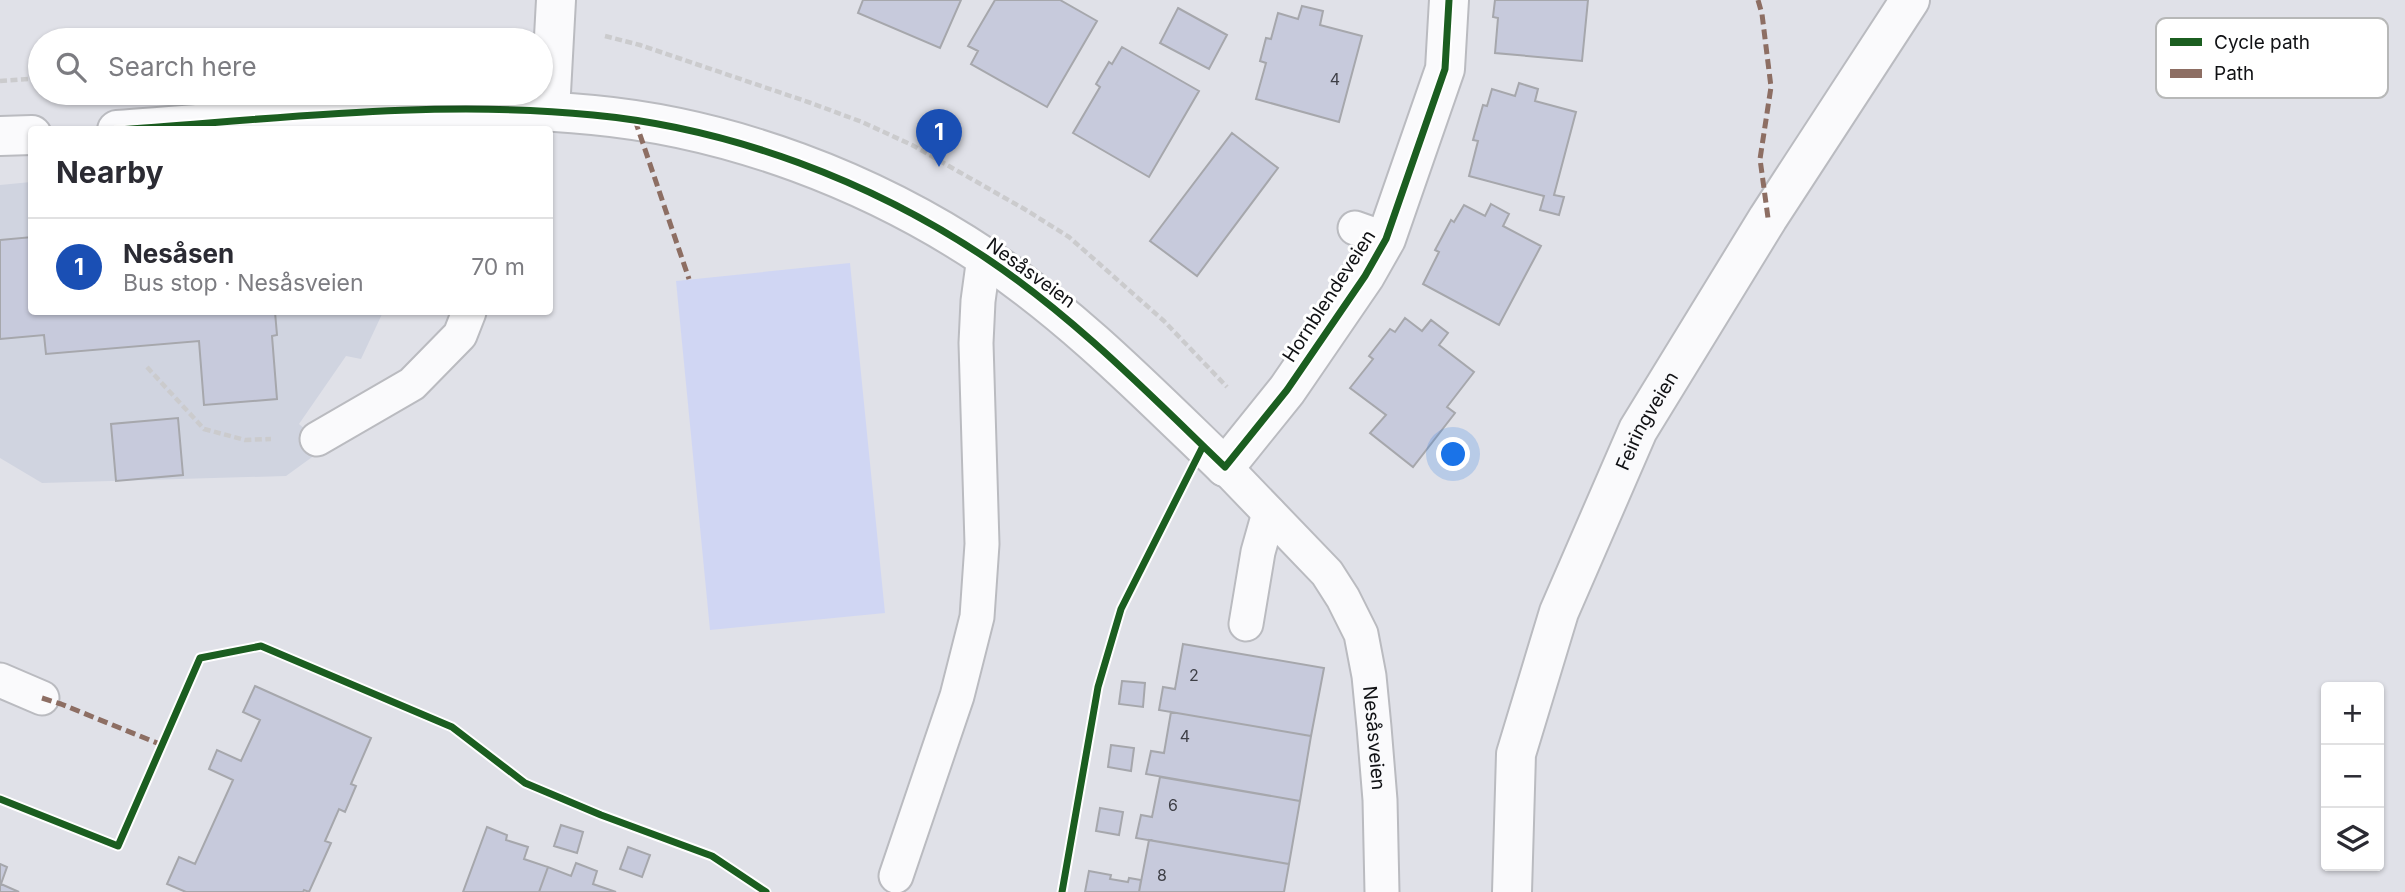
<!DOCTYPE html>
<meta charset="utf-8">
<style>
body{margin:0;font-family:Inter,sans-serif;background:#f7f7f7;color:#2b2b33}
.controls{position:absolute;right:21px;bottom:21px;display:grid;overflow:hidden;border-radius:7px;box-shadow:0 2px 5px #0004}
.controls button{width:63px;height:63px;display:grid;place-items:center;padding:0;border:0;border-bottom:2px solid #e1e1e2;background:#fff;color:#2b2b33;font:35px sans-serif}
.you{position:absolute;left:1454px;top:455px;width:24px;height:24px;margin:-18px;border:5px solid #fff;border-radius:50%;background:#1a73e8;box-shadow:0 0 0 10px #1a73e833}
.badge{display:grid;place-items:center;width:46px;height:46px;border-radius:50%;background:#595a5e;color:#fff;font-size:23px;font-weight:700}
.pin{position:absolute;translate:-50% -58px;filter:drop-shadow(0 2px 4px #0008)}
.pin::after{content:'';position:absolute;top:37px;width:24px;height:21px;background:inherit;clip-path:polygon(0 0,100% 0,50% 100%)}
.list{margin:0;padding:0;list-style:none}
h2{display:flex;justify-content:space-between;align-items:center;height:91px;margin:0;padding:0 28px;font-size:30px}
h2 small{font-size:23px;font-weight:400;color:#7c7c81}
.list li{display:grid;grid-template-columns:46px 1fr auto;gap:21px;align-items:center;box-sizing:border-box;height:98px;padding:0 28px;border-top:2px solid #e1e1e2}
.list b{display:block;font-size:26px;white-space:nowrap}
.list p{margin:0;font-size:23px;white-space:nowrap;color:#7c7c81}
.list em{font-size:23px;font-style:normal;color:#7c7c81}
.icon{flex:none;width:38px;height:38px;fill:none;stroke:currentColor;stroke-width:2;stroke-linecap:round;stroke-linejoin:round}
.map{position:relative;flex:none;width:2405px;height:892px;overflow:hidden}
.search{position:absolute;background:#fff;box-shadow:0 2px 5px #0004;left:28px;top:28px;width:525px;height:77px;display:flex;align-items:center;gap:18px;box-sizing:border-box;padding:0 24px;border-radius:38px;color:#7c7c81;font-size:26px}
.panel{position:absolute;background:#fff;box-shadow:0 2px 5px #0004;left:28px;top:126px;width:525px;height:189px;border-radius:7px}
.map>svg:first-child{display:block}
</style>
<div class="map">
<svg width="2405" height="892" viewBox="0 0 2405 892">
<rect width="100%" height="100%" fill="#e0e1e8"/>
<path fill="#d0d4e0" d="M31 182 32 312H383L361 359 346 356 299 424 326 447 286 476 42 483 0 458V185Z"/>
<path fill="#d0d6f3" d="M850 263 885 613 710 630 676 281Z"/>
<path fill="#c7cadc" stroke="#a6a7ac" stroke-width="2" d="M863 0H961L940 48 858 13Z
M995 0H1060L1097 21 1047 107 971 64 978 51 968 46Z
M1495 0H1588L1582 61 1495 53 1498 18 1493 17Z
M1302 6 1323 11 1320 25 1362 36 1339 122 1256 99 1266 63 1260 61 1266 38 1271 39 1278 13 1298 19Z
M1178 8 1227 35 1209 69 1160 43Z
M1122 47 1199 91 1149 177 1073 133 1100 87 1096 84 1109 62 1112 64Z
M1519 83 1538 89 1535 101 1576 112 1554 195 1564 197 1559 215 1540 210 1544 196 1469 176 1478 141 1473 140 1483 105 1487 106 1492 89 1515 96Z
M1232 133 1278 168 1197 276 1150 241Z
M1491 204 1509 214 1503 226 1541 246 1499 325 1423 284 1439 252 1435 250 1451 220 1454 222 1464 205 1485 216Z
M32 237V312H275L277 335 272 336 277 399 204 405 199 341 46 354 44 335 0 339V240Z
M1405 318 1422 331 1431 320 1448 333 1439 345 1474 372 1447 407 1455 413 1413 467 1370 433 1386 415 1350 388 1373 359 1369 356 1390 329 1395 332Z
M178 418 183 475 116 481 111 424Z
M1183 644 1324 668 1311 736 1159 710 1163 687 1175 689Z
M1122 681 1145 683 1143 707 1119 704Z
M255 686 371 738 351 784 356 786 345 812 339 809 325 841 331 843 309 892 304 890 303 892H186L167 884 179 857 195 864 233 780 209 769 217 750 241 761 260 720 243 712Z
M1171 712 1311 736 1300 801 1146 774 1151 751 1164 753Z
M1111 745 1134 748 1131 771 1108 767Z
M1160 777 1300 801 1289 864 1136 838 1141 815 1152 817Z
M1100 808 1123 812 1119 835 1096 831Z
M561 825 583 832 577 853 554 846Z
M487 827 507 835 506 840 528 847 524 859 548 867 539 892H463Z
M1149 840 1289 864 1284 892H1139Z
M628 847 650 855 642 877 620 869Z
M576 863 597 871 593 884 616 892H539L548 867 571 876Z
M0 864 7 867 1 884 19 892H0Z
M1089 871 1111 875 1110 879 1128 882 1129 878 1141 880 1139 892H1085Z"/>
<g fill="none" stroke-linecap="round" stroke-linejoin="round">
<g stroke="#babbc0" stroke-width="37">
<g id="service">
<path d="M1355 228 1386 239"/>
<path d="M317 439 412 384 460 335 469 312"/>
<path id="s1" d="M1225 467 1327 573 1343 598 1361 634 1369 676 1374 727 1380 800 1382 892"/>
<path d="M1246 624 1258 552 1269 513"/>
<path d="M0 680 42 698"/>
<path d="M896 876 957 696 977 617 982 544 976 343 978 301 984 257"/>
</g>
</g>
<g stroke="#babbc0" stroke-width="42">
<g id="minor">
<path d="M550 111 556 0"/>
<path d="M1225 467 1287 390 1365 276 1386 239 1445 69 1449 0"/>
<path id="s2" d="M1512 892 1516 754 1559 612 1638 430 1768 218 1910 0"/>
</g>
</g>
<g stroke="#babbc0" stroke-width="42">
<path id="tertiary" d="M117 130C274 119 437 99 593 115 731 128 871 181 986 258 1074 317 1148 393 1225 467
M0 136 32 135"/>
</g>
<path stroke="#cbcbcd" stroke-width="4.5" stroke-dasharray="7 3.5" stroke-linecap="butt" d="M605 36 640 45 811 103 862 122 912 145 1026 210 1069 237 1164 321 1227 387
M477 40 506 31
M0 81 40 78
M147 367 204 429 245 440 271 439"/>
<use href="#service" stroke="#fafafc" stroke-width="33"/>
<use href="#minor" stroke="#fafafc" stroke-width="38"/>
<use href="#tertiary" stroke="#fafafc" stroke-width="38"/>
<path stroke="#8d6e63" stroke-width="5" stroke-dasharray="10 5" stroke-linecap="butt" d="M1758 0 1762 14 1771 87 1760 159 1768 218
M635 120 689 279
M42 698 61 704 162 745"/>
<g stroke="#fff" stroke-width="11">
<path id="cycleway" d="M117 130C274 119 437 99 593 115 731 128 871 181 986 258 1074 317 1148 393 1225 467L1287 390 1365 276 1386 239 1445 69 1449 0
M0 799 118 846 200 658 261 646 452 727 525 783 601 815 712 856 766 892
M1062 892 1098 687 1121 609 1203 446"/>
</g>
<use href="#cycleway" stroke="#1b5e20" stroke-width="7"/>
</g>
<g text-anchor="middle" dominant-baseline="central" stroke-width="6" stroke-linejoin="round" paint-order="stroke">
<g font-size="16" fill="#3e3f46">
<text x="1335" y="79">4</text>
<text x="1194" y="675">2</text>
<text x="1185" y="736">4</text>
<text x="1173" y="805">6</text>
<text x="1162" y="875">8</text>
</g>
<g font-size="19" fill="#101114" stroke="#fff">
<text transform="translate(1031 273) rotate(36)">Nesåsveien</text>
<text transform="translate(1329 296) rotate(-57)">Hornblendeveien</text>
<text stroke="none"><textPath href="#s2" startOffset="497">Feiringveien</textPath></text>
<text stroke="none"><textPath href="#s1" startOffset="322">Nesåsveien</textPath></text>
</g>
</g>
<rect x="2156" y="18" width="232" height="80" rx="10" fill="#fff" stroke="#b7b8b8" stroke-width="2"/>
<rect x="2170" y="38" width="32" height="8" fill="#1b5e20"/>
<rect x="2170" y="69" width="32" height="9" fill="#8d6e63"/>
<g font-size="19" fill="#101114">
<text x="2214" y="49">Cycle path</text>
<text x="2214" y="80">Path</text>
</g>
</svg>
<div class="controls">
<button>+</button>
<button>−</button>
<button><svg class="icon" aria-label="layers" viewBox="0 0 24 24"><path d="M12 4l9 5-9 5-9-5zM3 14l9 5 9-5"/></svg></button>
</div>
<div class="you"></div>
<div class="pin badge" style="left:939px;top:167px;background:#1a4fb4">1</div>
<div class="search"><svg class="icon" aria-label="search" viewBox="0 0 24 24"><circle cx="10" cy="10" r="6"/><path d="M15 15l6 6"/></svg>Search here</div>
<section class="panel">
<h2>Nearby<small></small></h2>
<ul class="list">
<li><span class="badge" style="background:#1a4fb4">1</span><div><b>Nesåsen</b><p>Bus stop · Nesåsveien</p></div><em>70 m</em></li>
</ul>
</section>
</div>
